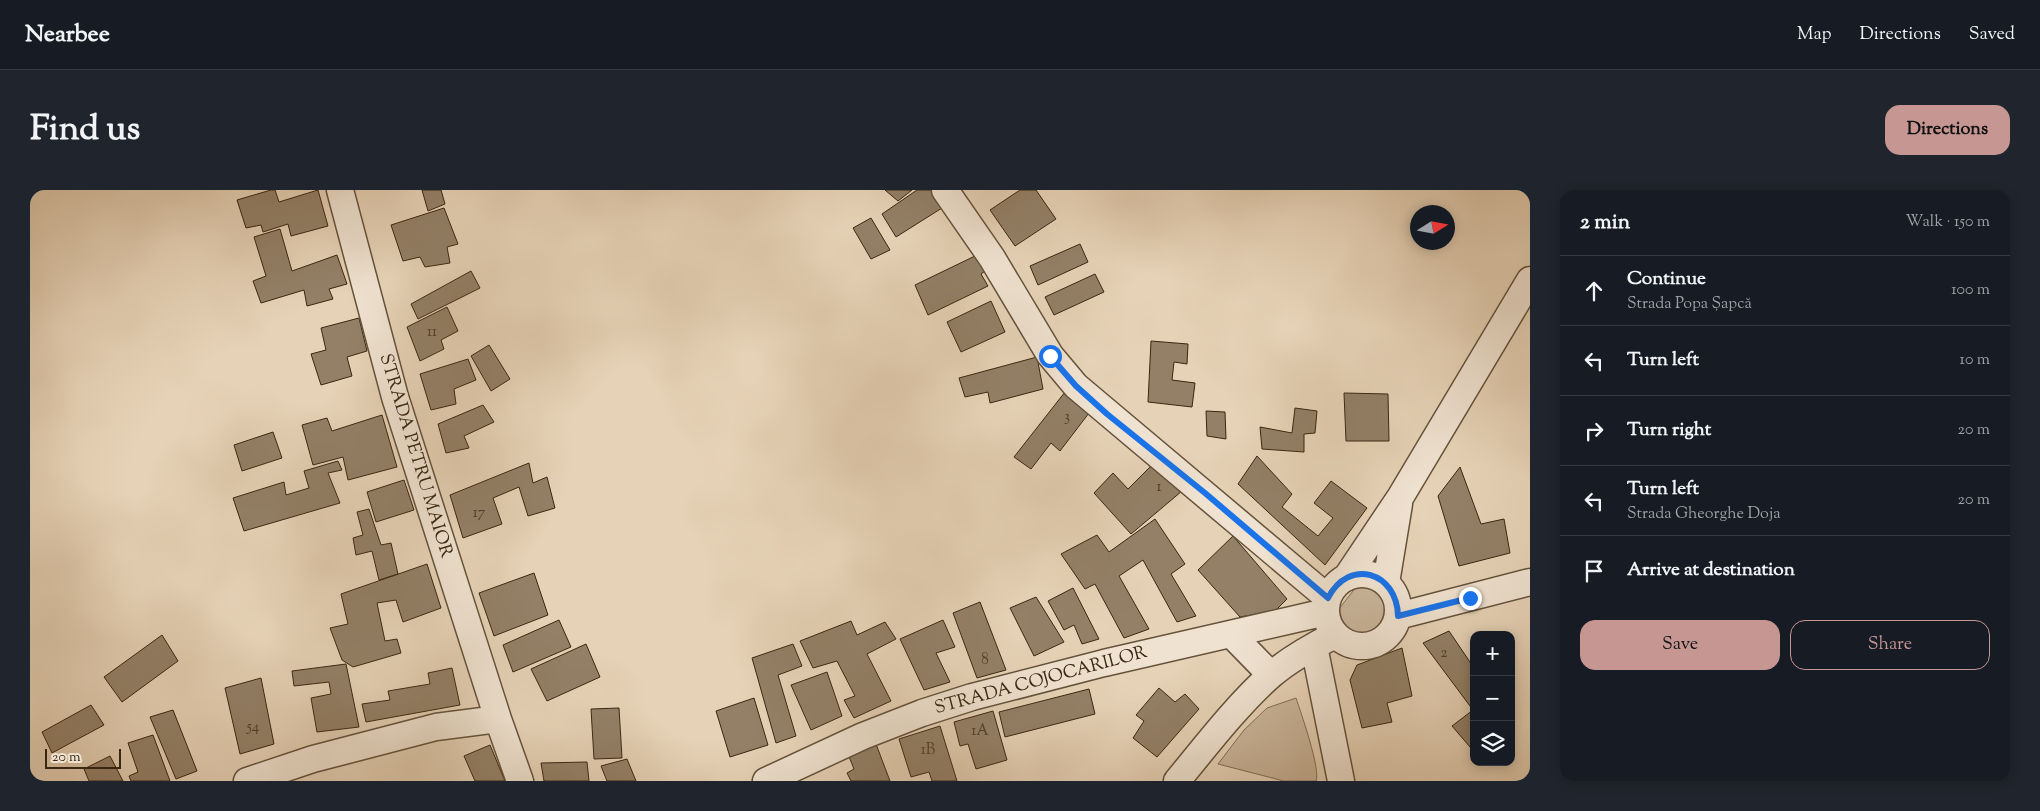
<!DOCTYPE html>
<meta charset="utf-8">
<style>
body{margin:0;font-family:"Sorts Mill Goudy",serif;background:#20242c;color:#f1f3f6}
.controls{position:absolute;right:15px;bottom:15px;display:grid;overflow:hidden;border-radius:10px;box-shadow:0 2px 12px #0003}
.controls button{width:45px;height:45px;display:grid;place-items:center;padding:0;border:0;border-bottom:1px solid #363941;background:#171b24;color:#f1f3f6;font:25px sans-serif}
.compass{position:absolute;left:1380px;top:15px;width:45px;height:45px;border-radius:50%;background:#171b24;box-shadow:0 2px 12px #0003;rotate:79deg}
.scale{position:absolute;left:15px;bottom:12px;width:76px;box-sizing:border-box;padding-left:5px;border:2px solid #3a2712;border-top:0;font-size:14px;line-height:18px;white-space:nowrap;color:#3a2712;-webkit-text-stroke:4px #efe2d0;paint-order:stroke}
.stop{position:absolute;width:15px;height:15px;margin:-11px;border:4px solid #1a73e8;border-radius:50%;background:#fff}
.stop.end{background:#1a73e8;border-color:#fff;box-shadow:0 1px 5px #0008}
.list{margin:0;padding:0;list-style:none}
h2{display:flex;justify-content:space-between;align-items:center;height:65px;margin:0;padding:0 20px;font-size:21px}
h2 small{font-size:16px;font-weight:400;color:#9ea1a6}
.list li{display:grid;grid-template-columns:32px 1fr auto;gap:15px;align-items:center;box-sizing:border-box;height:70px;padding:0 20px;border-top:1px solid #363941}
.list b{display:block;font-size:19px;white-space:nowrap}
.list p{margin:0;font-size:16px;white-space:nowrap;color:#9ea1a6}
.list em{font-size:16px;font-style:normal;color:#9ea1a6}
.actions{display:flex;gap:10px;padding:15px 20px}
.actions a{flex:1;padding:11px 0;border:1px solid #c59692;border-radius:15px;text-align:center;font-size:18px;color:#c59692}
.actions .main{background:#c59692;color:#111}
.icon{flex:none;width:28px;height:28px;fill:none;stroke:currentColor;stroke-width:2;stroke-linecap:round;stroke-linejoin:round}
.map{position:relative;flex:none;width:1500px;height:591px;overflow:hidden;border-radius:15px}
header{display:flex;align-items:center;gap:30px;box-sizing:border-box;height:70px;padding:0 25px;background:#171b24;border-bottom:1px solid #363941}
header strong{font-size:24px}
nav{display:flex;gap:28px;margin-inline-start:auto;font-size:18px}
.intro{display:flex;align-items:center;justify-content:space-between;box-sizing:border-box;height:120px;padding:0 30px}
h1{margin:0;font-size:35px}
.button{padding:12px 22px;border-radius:15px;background:#c59692;color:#111;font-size:18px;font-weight:700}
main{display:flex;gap:30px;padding:0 30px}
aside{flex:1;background:#171b24;border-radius:15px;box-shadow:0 2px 12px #0003}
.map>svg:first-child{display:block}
</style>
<header>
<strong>Nearbee</strong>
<nav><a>Map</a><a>Directions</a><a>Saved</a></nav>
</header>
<div class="intro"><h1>Find us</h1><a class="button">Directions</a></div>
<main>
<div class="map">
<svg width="1500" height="591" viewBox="0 0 1500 591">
<rect width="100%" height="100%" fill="#e6d2b6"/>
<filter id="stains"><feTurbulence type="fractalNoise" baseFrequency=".004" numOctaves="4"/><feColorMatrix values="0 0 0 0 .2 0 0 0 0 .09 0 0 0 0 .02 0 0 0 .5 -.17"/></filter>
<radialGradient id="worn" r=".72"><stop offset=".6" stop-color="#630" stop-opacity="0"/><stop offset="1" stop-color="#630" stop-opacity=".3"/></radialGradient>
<path fill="#c9b59a" stroke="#826e56" d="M1330 392C1335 393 1341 394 1345 396 1361 404 1363 429 1349 440 1339 447 1321 447 1312 438 1309 435 1307 428 1305 424Z
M1266 508C1271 523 1291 580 1286 591H1254L1188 574 1214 540 1237 518Z"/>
<path fill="#938067" stroke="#3a2712" d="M241 0H245L249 12 288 0 298 36 261 46 258 34 233 42 231 35 216 38 207 10Z
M392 0H411L415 14 398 21Z
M855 0H882L868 11Z
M887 0H903L912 18 866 47 852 24Z
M990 0H1006L1026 29 985 56 960 20Z
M414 18 428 54 417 57 420 73 395 77 390 67 373 71 361 35Z
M841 28 860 60 841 69 823 38Z
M250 39 262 81 307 65 317 94 299 99 303 109 277 116 274 100 231 113 223 91 236 86 224 47Z
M1050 54 1058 72 1008 95 1000 76Z
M947 65 958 79 951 84 958 96 898 125 885 95Z
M441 81 450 98 388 129 381 114Z
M1065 84 1074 102 1024 125 1015 107Z
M961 111 975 142 931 162 917 132Z
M417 117 428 141 411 150 414 159 390 171 377 137Z
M329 128 337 161 317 167 322 186 291 195 281 164 296 160 291 138Z
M1121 151 1158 154 1157 174 1144 172 1142 190 1165 193 1162 217 1118 212Z
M459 155 480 189 461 201 441 166Z
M1007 167 1013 199 960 213 958 202 935 207 929 188Z
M438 169 446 190 424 199 426 214 401 220 390 184Z
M1035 202 1059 223 1030 261 1021 253 1001 279 984 267Z
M1314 203 1358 204 1359 251H1316Z
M453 215 464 232 434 246 439 258 416 263 408 234Z
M1265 218 1287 221 1285 243 1274 244V262L1232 259 1230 237 1262 243Z
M1176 221 1195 222 1196 249 1177 246Z
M352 225 367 277 318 290 313 267 283 275 272 235 297 228 302 241Z
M243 242 252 268 212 281 204 255Z
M1227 266 1262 304 1252 317 1288 346 1303 328 1284 313 1301 291 1337 318 1295 375 1208 294Z
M308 271 312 280 298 283 310 313 214 341 203 308 254 292 256 305 279 298 274 281Z
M499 273 503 293 517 287 525 318 498 326 489 297 463 308 472 334 433 348 420 305Z
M1124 273 1152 301 1101 344 1064 303 1083 283 1098 299Z
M1430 277 1451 334 1474 329 1480 363 1429 376 1408 306Z
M374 290 384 320 346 332 337 302Z
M339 319 351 355 361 353 368 384 349 390 342 361 326 365 323 348 333 345 327 322Z
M1125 329 1155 374 1141 384 1166 426 1147 432 1113 370 1089 386 1119 439 1094 448 1065 394 1055 399 1031 364 1067 345 1079 362Z
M1203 346 1257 409 1245 421 1210 427 1168 380Z
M397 374 411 418 373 432 366 410 347 413 355 451 367 449 371 463 323 477 312 470 300 438 318 434 311 404Z
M504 383 518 425 464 446 449 403Z
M1043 398 1069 449 1052 454 1044 435 1034 440 1018 411Z
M1006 407 1034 452 1004 466 980 418Z
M950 412 976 480 947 488 923 423Z
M529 430 541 457 483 482 473 455Z
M913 430 925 457 906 463 920 492 894 500 870 449Z
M821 431 827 445 855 432 866 449 837 464 861 511 824 528 814 510 825 506 807 471 783 478 770 451Z
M1419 441 1444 478V554L1440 557 1422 536 1443 520 1393 453Z
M132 445 148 471 92 512 74 487Z
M556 454 570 487 517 511 501 479Z
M763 454 772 476 748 485 766 546 746 553 722 468Z
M1372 458 1382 506 1357 513 1362 532 1332 538 1320 490 1327 475Z
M316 474 329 537 287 542 281 508 301 504 299 492 264 496 262 481Z
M422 478 430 515 336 532 332 514 360 510 358 501 400 494 398 483Z
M797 482 812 526 781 540 761 495Z
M231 488 244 554 210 564 195 498Z
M1129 498 1145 512 1155 504 1169 519 1127 567 1103 548 1114 531 1106 525Z
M1059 499 1065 524 975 547 969 522Z
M724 508 738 555 700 567 686 521Z
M61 515 74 535 22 563 12 542Z
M589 518 592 568 564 569 561 519Z
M143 520 167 581 146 589 120 527Z
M963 521 977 570 946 579 938 554 930 556 924 532Z
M910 536 927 591H902L899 582 881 587 869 549Z
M123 545 140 591H101L99 586 108 582 98 553Z
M846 554 860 591H821L817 583 824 579 818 564Z
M460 555 475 591H445L434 566Z
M80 566 93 591H59L54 579Z
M597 569 606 591H577L571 576Z
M557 572 559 591H514L511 573Z"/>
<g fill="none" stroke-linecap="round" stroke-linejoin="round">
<g stroke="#65523b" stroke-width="29">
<path id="minor" d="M310 0 365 207 468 529 490 591
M915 0 962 68 1020 165 1046 196 1298 408
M1296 420a36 36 0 1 1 72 0a36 36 0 1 1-72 0Z
M1316 388 1371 306 1500 90
M1356 393 1369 314
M1368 426 1500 392
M1201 444 1241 485
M1284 456 1311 591
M217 591 283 569 406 537 468 529
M736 591 833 546 892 523 942 507 1074 473 1296 422
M1147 591C1175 557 1208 514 1241 485 1260 469 1283 456 1305 445"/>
</g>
<use href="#minor" stroke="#efe2d0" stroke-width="26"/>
</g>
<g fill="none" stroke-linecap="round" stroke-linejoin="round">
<path stroke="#1a73e8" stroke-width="6" d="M1020 166 1046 196 1077 224 1175 303 1298 408C1319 367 1367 382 1368 426L1440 408"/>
</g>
<g text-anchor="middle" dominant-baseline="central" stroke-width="4.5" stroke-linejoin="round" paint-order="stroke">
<g font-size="15" fill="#503d27">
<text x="402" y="142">11</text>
<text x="1037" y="227">3</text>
<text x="1129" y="297">1</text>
<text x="449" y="323">17</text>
<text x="1414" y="463">2</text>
<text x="955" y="470">8</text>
<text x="223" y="537">54</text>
<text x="950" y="541">1A</text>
<text x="898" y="560">1B</text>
</g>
<g font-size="18" fill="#3a2712" stroke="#efe2d0">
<text transform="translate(385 266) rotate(73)">STRADA PETRU MAIOR</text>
<text transform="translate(1011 491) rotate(-15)">STRADA COJOCARILOR</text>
</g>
</g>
<rect width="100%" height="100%" filter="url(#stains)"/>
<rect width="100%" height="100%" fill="url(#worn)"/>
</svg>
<div class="controls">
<button>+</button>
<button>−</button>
<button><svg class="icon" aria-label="layers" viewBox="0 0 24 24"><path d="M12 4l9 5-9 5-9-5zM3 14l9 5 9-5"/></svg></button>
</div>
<svg class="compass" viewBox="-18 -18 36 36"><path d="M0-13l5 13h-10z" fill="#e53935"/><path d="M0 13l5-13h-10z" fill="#9ea1a6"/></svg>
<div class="scale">20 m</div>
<div class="stop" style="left:1020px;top:166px"></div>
<div class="stop end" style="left:1440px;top:408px"></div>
</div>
<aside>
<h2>2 min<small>Walk · 150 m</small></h2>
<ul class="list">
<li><svg class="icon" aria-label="ahead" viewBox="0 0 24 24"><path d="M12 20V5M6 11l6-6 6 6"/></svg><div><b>Continue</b><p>Strada Popa Șapcă</p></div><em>100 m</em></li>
<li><svg class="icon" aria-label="left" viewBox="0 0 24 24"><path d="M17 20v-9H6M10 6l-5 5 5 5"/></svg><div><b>Turn left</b></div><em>10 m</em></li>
<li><svg class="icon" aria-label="right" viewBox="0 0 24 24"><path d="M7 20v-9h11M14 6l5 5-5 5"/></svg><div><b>Turn right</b></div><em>20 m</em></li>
<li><svg class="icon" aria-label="left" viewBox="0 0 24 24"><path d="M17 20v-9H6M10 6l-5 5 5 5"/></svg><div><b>Turn left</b><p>Strada Gheorghe Doja</p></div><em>20 m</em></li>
<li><svg class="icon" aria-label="arrive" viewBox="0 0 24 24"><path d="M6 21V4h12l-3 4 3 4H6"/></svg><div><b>Arrive at destination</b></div></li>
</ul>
<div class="actions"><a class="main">Save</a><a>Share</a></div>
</aside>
</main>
